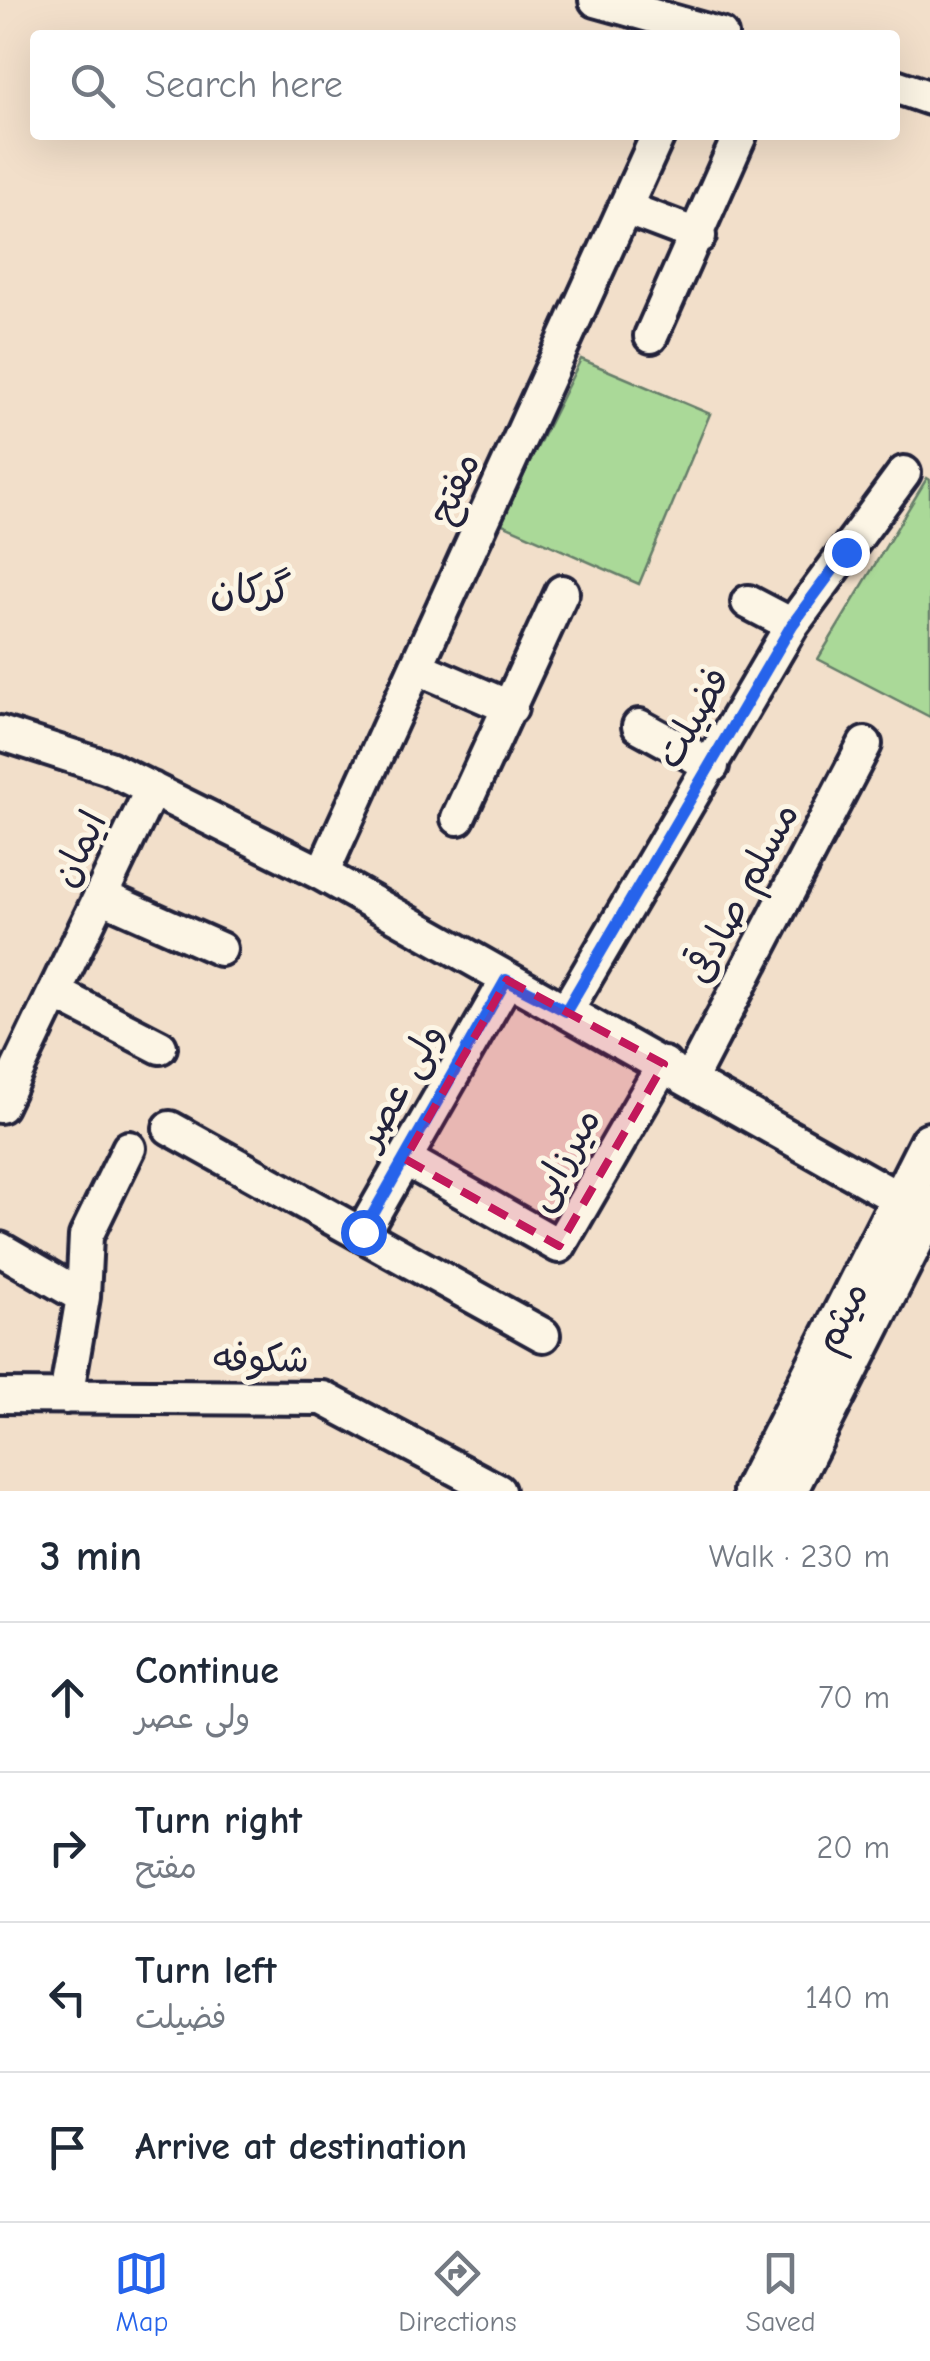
<!DOCTYPE html>
<meta charset="utf-8">
<style>
body{margin:0;font-family:"Comic Neue","Playpen Sans Arabic",sans-serif;background:#f6f6f7;color:#1f2937}
.stop{position:absolute;width:30px;height:30px;margin:-22px;border:8px solid #2563eb;border-radius:50%;background:#fff}
.stop.end{background:#2563eb;border-color:#fff;box-shadow:0 2px 10px #0008}
.list{margin:0;padding:0;list-style:none}
h2{display:flex;justify-content:space-between;align-items:center;height:130px;margin:0;padding:0 40px;font-size:42px}
h2 small{font-size:32px;font-weight:400;color:#747a83}
.list li{display:grid;grid-template-columns:65px 1fr auto;gap:30px;align-items:center;box-sizing:border-box;height:150px;padding:0 40px;border-top:2px solid #e0e1e3}
.list b{display:block;font-size:38px;white-space:nowrap}
.list p{margin:0;font-size:32px;white-space:nowrap;color:#747a83}
.list em{font-size:32px;font-style:normal;color:#747a83}
.icon{flex:none;width:55px;height:55px;fill:none;stroke:currentColor;stroke-width:2;stroke-linecap:round;stroke-linejoin:round}
.map{position:relative;flex:none;width:930px;height:1491px;overflow:hidden}
.search{position:absolute;background:#fff;box-shadow:0 10px 40px #0002;left:30px;right:30px;top:30px;height:110px;display:flex;align-items:center;gap:25px;box-sizing:border-box;padding:0 35px;border-radius:10px;color:#747a83;font-size:38px}
.sheet{height:730px;background:#fff}
nav{display:flex;justify-content:space-around;align-items:center;box-sizing:border-box;height:140px;border-top:2px solid #e0e1e3;background:#fff;font-size:28px;color:#747a83}
nav a{display:grid;justify-items:center;gap:5px}
nav .on{color:#2563eb}
.map>svg:first-child{display:block}
</style>
<div class="map">
<svg width="930" height="1491" viewBox="0 0 930 1491">
<rect width="100%" height="100%" fill="#f2dfca"/>
<filter id="ink" filterUnits="userSpaceOnUse"><feTurbulence type="fractalNoise" baseFrequency=".01" numOctaves="2"/><feDisplacementMap in="SourceGraphic" scale="20" xChannelSelector="R" yChannelSelector="G"/><feConvolveMatrix kernelMatrix="1 2 1 2 8 2 1 2 1" color-interpolation-filters="sRGB"/></filter>
<g filter="url(#ink)">
<path fill="#aad998" stroke="#667e6a" stroke-width="2.5" d="M581 359 710 414 639 584 500 523Z
M927 478 930 480V717L818 659Z"/>
<g fill="none" stroke-linecap="round" stroke-linejoin="round">
<g stroke="#22223b" stroke-width="40">
<path id="minor" d="M596 0 721 35
M895 86 930 98
M625 208 699 236
M651 336 740 135
M748 602 792 625
M416 667 511 708
M639 726 712 766
M0 733 109 768 322 874 922 1212
M458 818 562 592
M322 874 658 135
M101 896 220 949
M55 993 160 1047
M566 1011 792 625 904 473
M690 1080 865 744
M0 1106 152 789
M170 1128 543 1335
M405 1159 559 1246 664 1064
M363 1232 507 980
M0 1249 83 1297 86 1236 129 1148
M0 1396 323 1398 498 1491
M66 1397 83 1297"/>
</g>
<g stroke="#22223b" stroke-width="48">
<path id="major" d="M754 1491 930 1143
M786 1491 930 1206"/>
</g>
<use href="#minor" stroke="#fcf5e5" stroke-width="32"/>
<use href="#major" stroke="#fcf5e5" stroke-width="40"/>
</g>
</g>
<g fill="none" stroke-linecap="round" stroke-linejoin="round" filter="url(#ink)">
<path stroke="#2563eb" stroke-width="12" d="M363 1232 506 980 566 1011 792 625 846 552"/>
</g>
<path fill="#c2185b" fill-opacity="0.2" stroke="#c2185b" stroke-width="8" stroke-dasharray="20 12" stroke-linejoin="round" d="M507 980 664 1064 559 1246 405 1159Z"/>
<g text-anchor="middle" dominant-baseline="central" stroke-width="10" stroke-linejoin="round" paint-order="stroke">
<g font-size="38" fill="#22223b" stroke="#fcf5e5">
<text transform="translate(454 488) rotate(-66)">مفتح</text>
<text transform="translate(693 718) rotate(-60)">فضیلت</text>
<text transform="translate(79 849) rotate(-64)">ایمان</text>
<text transform="translate(742 893) rotate(-62)">مسلم صادقی</text>
<text transform="translate(400 1086) rotate(-60)">ولی عصر</text>
<text transform="translate(563 1159) rotate(-60)">میرزایی</text>
<text transform="translate(841 1317) rotate(-63)">میثم</text>
<text transform="translate(261 1359) rotate(1)">شکوفه</text>
</g>
<g font-size="40" fill="#22223b" stroke="#fcf5e5">
<text x="251" y="590">گرکان</text>
</g>
</g>
</svg>
<div class="stop" style="left:363px;top:1232px"></div>
<div class="stop end" style="left:846px;top:552px"></div>
<div class="search"><svg class="icon" aria-label="search" viewBox="0 0 24 24"><circle cx="10" cy="10" r="6"/><path d="M15 15l6 6"/></svg>Search here</div>
</div>
<section class="sheet">
<h2>3 min<small>Walk · 230 m</small></h2>
<ul class="list">
<li><svg class="icon" aria-label="ahead" viewBox="0 0 24 24"><path d="M12 20V5M6 11l6-6 6 6"/></svg><div><b>Continue</b><p>ولی عصر</p></div><em>70 m</em></li>
<li><svg class="icon" aria-label="right" viewBox="0 0 24 24"><path d="M7 20v-9h11M14 6l5 5-5 5"/></svg><div><b>Turn right</b><p>مفتح</p></div><em>20 m</em></li>
<li><svg class="icon" aria-label="left" viewBox="0 0 24 24"><path d="M17 20v-9H6M10 6l-5 5 5 5"/></svg><div><b>Turn left</b><p>فضیلت</p></div><em>140 m</em></li>
<li><svg class="icon" aria-label="arrive" viewBox="0 0 24 24"><path d="M6 21V4h12l-3 4 3 4H6"/></svg><div><b>Arrive at destination</b></div></li>
</ul>
</section>
<nav>
<a class="on"><svg class="icon" aria-label="map" viewBox="0 0 24 24"><path d="M3 6l6-2 6 2 6-2v14l-6 2-6-2-6 2zM9 4v14M15 6v14"/></svg>Map</a>
<a><svg class="icon" aria-label="directions" viewBox="0 0 24 24"><path d="M12 3l9 9-9 9-9-9zM9 14v-3h6M13 9l2 2-2 2"/></svg>Directions</a>
<a><svg class="icon" aria-label="saved" viewBox="0 0 24 24"><path d="M7 4h10v16l-5-4-5 4z"/></svg>Saved</a>
</nav>
